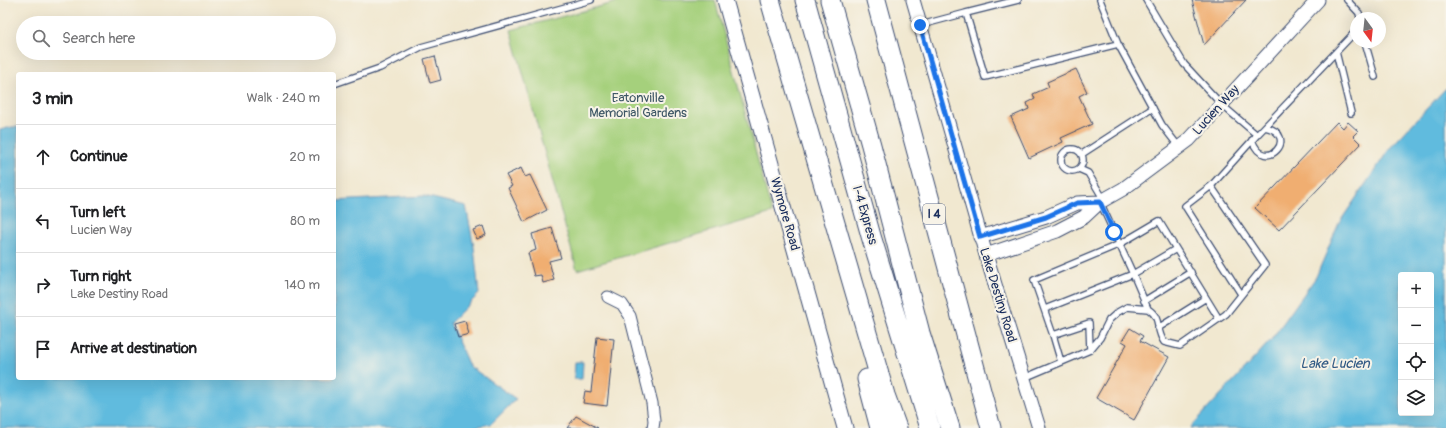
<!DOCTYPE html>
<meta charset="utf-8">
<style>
body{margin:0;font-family:Pangolin,sans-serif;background:#f6f6f6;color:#202124}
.controls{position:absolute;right:12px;bottom:12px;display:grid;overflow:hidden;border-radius:4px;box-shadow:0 4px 16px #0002}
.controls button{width:36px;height:36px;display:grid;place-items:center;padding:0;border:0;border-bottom:1px solid #e0e0e0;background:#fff;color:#202124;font:20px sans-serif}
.compass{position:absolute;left:1350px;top:12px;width:36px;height:36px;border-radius:50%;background:#fff;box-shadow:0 4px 16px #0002;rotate:165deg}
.stop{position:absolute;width:12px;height:12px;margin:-9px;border:3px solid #1a73e8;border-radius:50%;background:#fff}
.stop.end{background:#1a73e8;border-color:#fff;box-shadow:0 1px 4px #0008}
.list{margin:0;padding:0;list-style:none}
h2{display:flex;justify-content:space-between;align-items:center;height:52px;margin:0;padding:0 16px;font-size:17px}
h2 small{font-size:13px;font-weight:400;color:#757577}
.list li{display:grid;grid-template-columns:26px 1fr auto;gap:12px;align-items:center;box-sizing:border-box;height:64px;padding:0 16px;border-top:1px solid #e0e0e0}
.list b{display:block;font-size:15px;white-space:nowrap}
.list p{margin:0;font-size:13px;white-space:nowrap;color:#757577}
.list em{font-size:13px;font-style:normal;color:#757577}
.icon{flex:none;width:22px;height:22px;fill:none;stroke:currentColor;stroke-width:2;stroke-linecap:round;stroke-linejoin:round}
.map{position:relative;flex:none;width:1446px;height:428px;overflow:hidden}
.search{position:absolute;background:#fff;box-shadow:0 4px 16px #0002;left:16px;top:16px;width:320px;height:44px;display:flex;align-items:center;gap:10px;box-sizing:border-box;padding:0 14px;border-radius:22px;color:#757577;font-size:15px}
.panel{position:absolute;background:#fff;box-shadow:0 4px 16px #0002;left:16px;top:72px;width:320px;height:308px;border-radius:4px}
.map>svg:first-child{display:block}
</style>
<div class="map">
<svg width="1446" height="428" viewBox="0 0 1446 428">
<rect width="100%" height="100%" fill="#f7f3e8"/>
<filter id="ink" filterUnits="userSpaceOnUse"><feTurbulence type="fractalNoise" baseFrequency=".025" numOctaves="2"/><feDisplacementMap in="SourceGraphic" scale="8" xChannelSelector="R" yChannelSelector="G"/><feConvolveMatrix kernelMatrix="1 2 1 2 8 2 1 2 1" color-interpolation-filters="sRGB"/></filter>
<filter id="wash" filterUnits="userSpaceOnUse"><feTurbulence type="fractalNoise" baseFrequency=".012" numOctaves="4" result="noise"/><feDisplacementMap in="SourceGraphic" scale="16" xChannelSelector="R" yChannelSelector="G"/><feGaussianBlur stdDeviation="0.9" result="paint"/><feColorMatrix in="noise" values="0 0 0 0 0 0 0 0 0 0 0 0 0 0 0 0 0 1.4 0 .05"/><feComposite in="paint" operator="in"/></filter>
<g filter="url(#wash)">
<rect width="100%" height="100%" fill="#f1e8d0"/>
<path fill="#a5d07c" stroke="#60806d" d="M625 0H715L772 213 577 270 511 30Z"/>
<path fill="#61bbde" stroke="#3e759e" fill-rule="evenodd" d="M1446 88V428H1190L1271 340 1316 277 1339 223 1390 148ZM1401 275H1431V413H1401Z
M12 127H18V378H334V201L424 196 466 206 474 247 479 294 450 323 469 366 516 399 491 424 469 428H0V130Z
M575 362H583L582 379H574Z"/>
<g id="blocks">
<path fill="#f0ae71" d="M1192 0H1246L1204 45Z
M435 56 441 80 430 83 424 59Z
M1076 69 1087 92 1079 96 1092 124 1061 138 1063 142 1029 158 1011 117 1029 109 1027 103 1035 99 1033 94 1049 87 1047 82Z
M1337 122 1343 128 1348 122 1358 131 1353 136 1361 144 1279 230 1255 208Z
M521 168 525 177 530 175 547 210 524 222 508 188 512 186 506 175Z
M483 226 486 235 477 239 473 230Z
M552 228 561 258 549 261 554 280 543 283 541 275 534 276 528 253 536 250 532 234Z
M465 321 469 334 458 337 454 324Z
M1130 328 1143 336 1140 341 1169 357 1134 420 1096 398 1127 344 1122 341Z
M597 337 614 339 607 406 583 403 585 391 591 392Z
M576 416 598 428H567Z"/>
</g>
</g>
<g filter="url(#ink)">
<use href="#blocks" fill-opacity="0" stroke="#3b4b6f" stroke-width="1"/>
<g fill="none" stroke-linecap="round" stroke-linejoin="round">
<g stroke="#3b4b6f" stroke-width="8">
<path id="service" d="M1146 0 1184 64 1222 105 1257 135 1356 31
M1347 0 1359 13 1360 18
M966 13 1018 0
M921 25 966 13 985 77 1118 44 1100 0
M1365 42 1375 77
M1118 44 1162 125 1179 147
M1336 52 1351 113
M334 84 380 68 421 47 591 0
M1252 140C1265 176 1301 135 1265 127
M1061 160a11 11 0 1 1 22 0a11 11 0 1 1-22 0Z
M1082 154 1153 108
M1079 169 1088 173 1104 200
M1100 202 1133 274 1176 249
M1241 294 1185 206 1211 186 1257 135
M1144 301 1191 272
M1045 309 1133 274 1148 309C1162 318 1155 329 1164 342L1180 346 1226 314 1265 265 1211 186
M1158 328 1206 298
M1053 335 1061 362
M1090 350 1100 338 1109 320 1118 312 1127 307 1148 309
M1024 378 1090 350 1089 323 1053 335 1034 280 1120 244 1159 221 1219 319"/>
</g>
<g stroke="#3b4b6f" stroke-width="13">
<path id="minor" d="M608 297 622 304 630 316 652 403 654 421 653 428"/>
</g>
<g stroke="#3b4b6f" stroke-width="15">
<path id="tertiary" d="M913 0 986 255 1039 428
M980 237 1046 217 1077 203 1100 202
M986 255 1057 231 1084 217 1100 202 1123 189 1189 140 1318 0"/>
</g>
<g stroke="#3b4b6f" stroke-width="17">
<path id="secondary" d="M725 0 845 428"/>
</g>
<g stroke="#3b4b6f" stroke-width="21">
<path id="motorway" d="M770 0 885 395 897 428
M805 0 871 236 930 428
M830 0 871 145 920 333 950 428
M876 0 991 428
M867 379 880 428"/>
</g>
<use href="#service" stroke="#fff" stroke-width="5.5"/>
<use href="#minor" stroke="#fff" stroke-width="11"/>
<use href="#tertiary" stroke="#fff" stroke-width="13"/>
<use href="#secondary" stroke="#fff" stroke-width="15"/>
<use href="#motorway" stroke="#fff" stroke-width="19"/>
</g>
</g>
<g fill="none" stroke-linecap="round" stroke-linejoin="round" filter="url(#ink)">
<path stroke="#1a73e8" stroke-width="5" d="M920 25 980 237 1046 217 1077 203 1100 202 1114 232"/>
</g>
<g text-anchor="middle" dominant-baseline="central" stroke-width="4" stroke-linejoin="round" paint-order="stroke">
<rect fill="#f7f3e8" stroke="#5d6a87" stroke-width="1" x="923" y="204" width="22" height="20" rx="3"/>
<g font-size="12" font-weight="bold" fill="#1b2f5e">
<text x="934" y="214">I 4</text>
</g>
<g font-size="13" fill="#3e5766" stroke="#f7f3e8">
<text x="638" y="98">Eatonville<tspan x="638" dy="15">Memorial Gardens</tspan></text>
</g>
<g font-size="13" fill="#1b2f5e" stroke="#f7f3e8">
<text transform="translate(1216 110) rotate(-48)">Lucien Way</text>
<text transform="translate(785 214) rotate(74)">Wymore Road</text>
<text transform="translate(865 215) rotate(74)">I-4 Express</text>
<text transform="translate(998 295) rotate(73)">Lake Destiny Road</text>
</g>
<g font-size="14" font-style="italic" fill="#305984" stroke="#f7f3e8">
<text x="1335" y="363">Lake Lucien</text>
</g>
</g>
</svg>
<div class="controls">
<button>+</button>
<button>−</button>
<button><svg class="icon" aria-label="locate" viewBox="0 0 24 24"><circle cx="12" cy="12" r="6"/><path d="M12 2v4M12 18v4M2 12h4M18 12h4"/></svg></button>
<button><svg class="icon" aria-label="layers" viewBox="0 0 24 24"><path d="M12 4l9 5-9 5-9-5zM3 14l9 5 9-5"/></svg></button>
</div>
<svg class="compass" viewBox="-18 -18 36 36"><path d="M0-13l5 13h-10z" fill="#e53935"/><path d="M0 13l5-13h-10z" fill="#757577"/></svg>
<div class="stop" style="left:1114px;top:232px"></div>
<div class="stop end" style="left:920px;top:25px"></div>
<div class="search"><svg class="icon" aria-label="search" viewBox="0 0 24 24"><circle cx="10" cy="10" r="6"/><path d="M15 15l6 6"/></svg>Search here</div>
<section class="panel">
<h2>3 min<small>Walk · 240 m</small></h2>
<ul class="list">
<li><svg class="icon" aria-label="ahead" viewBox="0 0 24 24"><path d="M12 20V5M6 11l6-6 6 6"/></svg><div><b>Continue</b></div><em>20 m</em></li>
<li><svg class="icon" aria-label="left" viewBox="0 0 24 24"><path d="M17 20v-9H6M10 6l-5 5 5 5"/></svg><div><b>Turn left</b><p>Lucien Way</p></div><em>80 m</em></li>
<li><svg class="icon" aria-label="right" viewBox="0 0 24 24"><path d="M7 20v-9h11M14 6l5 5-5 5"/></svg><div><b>Turn right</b><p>Lake Destiny Road</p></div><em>140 m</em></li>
<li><svg class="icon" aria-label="arrive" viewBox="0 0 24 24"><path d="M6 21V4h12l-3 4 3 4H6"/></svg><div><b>Arrive at destination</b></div></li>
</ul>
</section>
</div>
